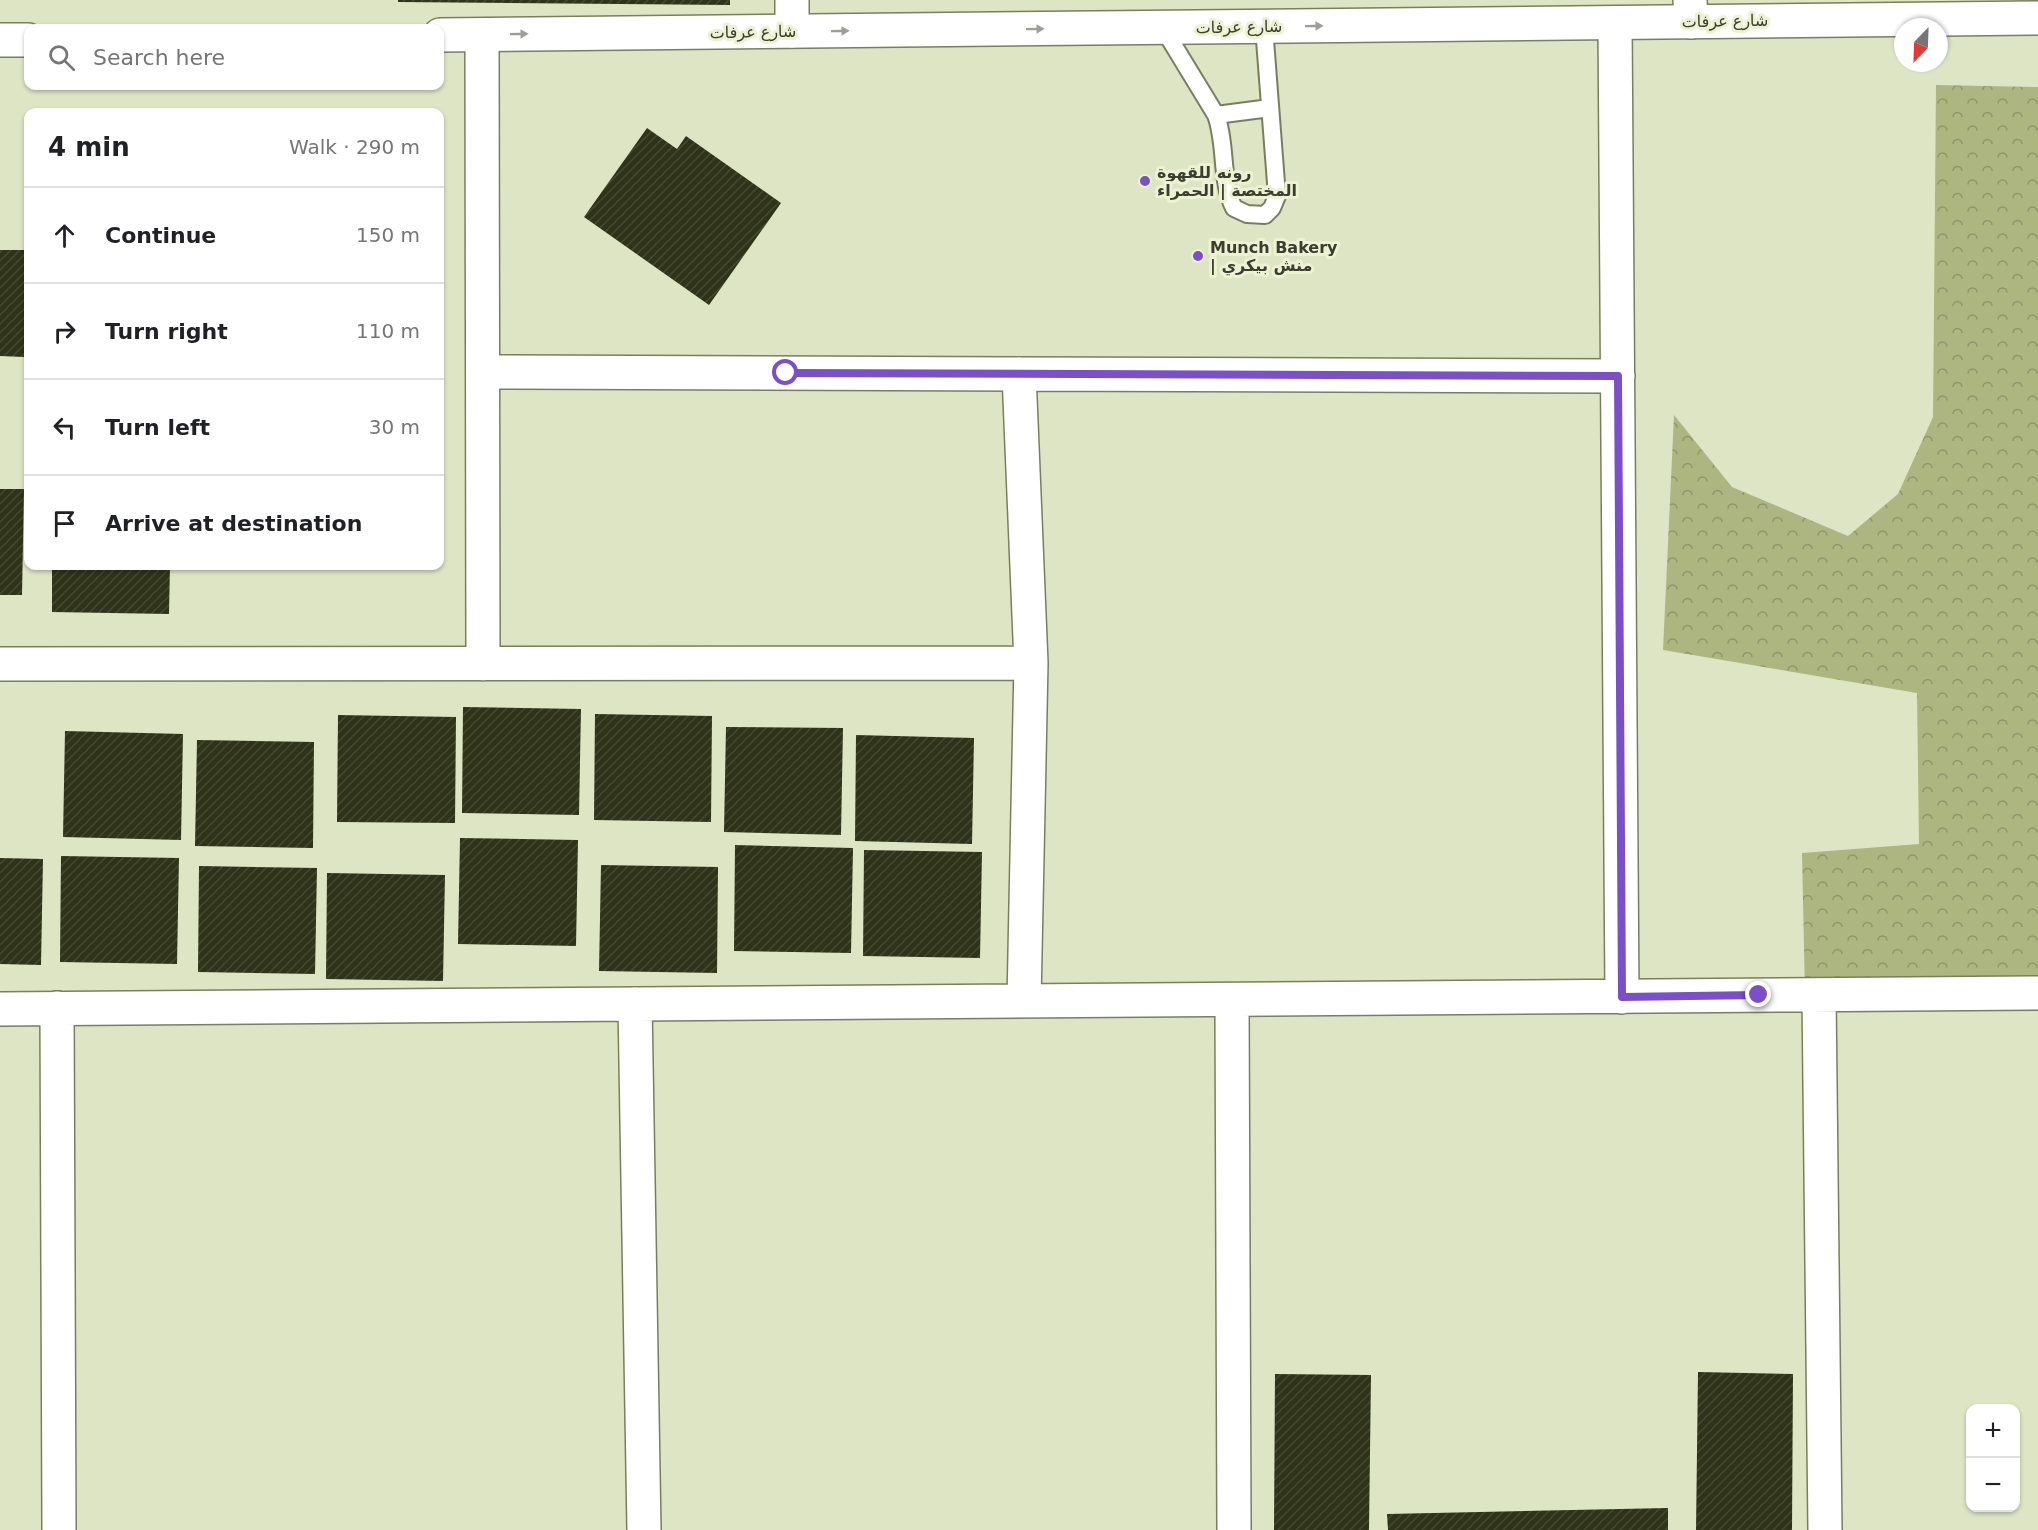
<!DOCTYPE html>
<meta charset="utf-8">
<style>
body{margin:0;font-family:"DejaVu Sans","Noto Sans Arabic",sans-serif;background:#f2f2f2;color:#202124}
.controls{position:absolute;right:18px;bottom:18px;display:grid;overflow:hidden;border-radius:12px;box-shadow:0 2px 4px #0004}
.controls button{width:54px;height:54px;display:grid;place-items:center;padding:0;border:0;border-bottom:2px solid #e0e0e0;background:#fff;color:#202124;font:30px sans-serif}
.compass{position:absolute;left:1894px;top:18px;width:54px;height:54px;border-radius:50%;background:#fff;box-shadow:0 2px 4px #0004;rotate:203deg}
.stop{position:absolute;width:18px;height:18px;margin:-14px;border:4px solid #7a4fc8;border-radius:50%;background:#fff}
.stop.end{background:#7a4fc8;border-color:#fff;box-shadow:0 2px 6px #0008}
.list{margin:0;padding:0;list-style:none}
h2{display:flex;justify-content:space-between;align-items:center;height:78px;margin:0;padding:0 24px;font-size:26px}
h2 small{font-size:20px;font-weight:400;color:#757577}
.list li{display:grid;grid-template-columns:39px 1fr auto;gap:18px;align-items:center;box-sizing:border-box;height:96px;padding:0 24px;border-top:2px solid #e0e0e0}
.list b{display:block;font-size:22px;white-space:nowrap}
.list em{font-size:20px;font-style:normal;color:#757577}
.icon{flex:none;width:33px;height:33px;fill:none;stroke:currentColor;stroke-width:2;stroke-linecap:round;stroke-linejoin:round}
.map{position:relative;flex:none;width:2038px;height:1530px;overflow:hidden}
.search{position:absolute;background:#fff;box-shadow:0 2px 4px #0004;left:24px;top:24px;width:420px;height:66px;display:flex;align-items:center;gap:15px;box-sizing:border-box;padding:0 21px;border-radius:12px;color:#757577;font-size:22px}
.panel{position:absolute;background:#fff;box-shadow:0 2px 4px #0004;left:24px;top:108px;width:420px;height:462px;border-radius:12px}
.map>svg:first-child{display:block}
</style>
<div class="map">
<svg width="2038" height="1530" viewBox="0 0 2038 1530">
<defs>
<pattern id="forest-crowns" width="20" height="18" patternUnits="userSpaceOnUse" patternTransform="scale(1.5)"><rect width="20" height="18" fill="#adb681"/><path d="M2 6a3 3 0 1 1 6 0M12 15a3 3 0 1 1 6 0" fill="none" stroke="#8e956a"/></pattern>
<pattern id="building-hatch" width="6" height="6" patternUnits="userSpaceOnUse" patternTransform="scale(1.5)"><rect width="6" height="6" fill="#2f3319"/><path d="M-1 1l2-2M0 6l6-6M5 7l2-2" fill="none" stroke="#454932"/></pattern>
</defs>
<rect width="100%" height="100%" fill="#dee5c5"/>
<path fill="url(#forest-crowns)" d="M1936 85 2038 87V990L1805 995 1802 853 1919 844 1917 693 1663 650 1674 415 1732 487 1848 536 1898 494 1933 417Z"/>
<path fill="url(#building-hatch)" d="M398 0H730V5L398 2Z
M647 128 677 149 686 136 781 203 709 305 584 217Z
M0 250H26L24 357 0 356Z
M0 489H24L22 595H0Z
M52 566H170L169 614 52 612Z
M463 707 581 709 579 815 462 813Z
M595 714 712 716 711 822 594 820Z
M338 715 456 717 455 823 337 822Z
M726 727 843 728 841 835 724 832Z
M65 731 183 734 181 840 63 837Z
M856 735 974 738 972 844 855 841Z
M197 740 314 742 313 848 195 846Z
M460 838 578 840 576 946 458 944Z
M735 845 853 848 851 953 734 951Z
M864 850 982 852 980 958 863 956Z
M61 856 179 858 177 964 60 962Z
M0 858 43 859 41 965 0 964Z
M601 865 718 867 717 973 599 971Z
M199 866 317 868 315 974 198 972Z
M327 873 445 875 443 981 326 979Z
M1698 1372 1793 1374 1792 1530H1696Z
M1275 1374 1371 1375 1369 1530H1274Z
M1668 1508V1530H1388L1387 1514Z"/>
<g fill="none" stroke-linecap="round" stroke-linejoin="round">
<g stroke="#797e61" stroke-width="20">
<path id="service" d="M1163 28 1216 115C1227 145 1220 180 1234 208L1247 214 1265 215 1272 208 1277 196 1264 27
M1216 115 1270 108"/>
</g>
<g stroke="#797e61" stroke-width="36">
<path id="minor" d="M792 0V31
M1690 0 1691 22
M1615 23 1622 997
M482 35 483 664
M483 372 1618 376
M1019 374 1031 663 1024 1001
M0 664 1031 663
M1819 995 1825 1530
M1232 1000 1234 1530
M635 1004 644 1530
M57 1008 59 1530
M0 1009 2038 993"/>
</g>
<g stroke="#797e61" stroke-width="36">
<path id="tertiary" d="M440 35 2038 18
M0 40H28"/>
</g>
<use href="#service" stroke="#fff" stroke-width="16"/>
<use href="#minor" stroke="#fff" stroke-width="33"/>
<use href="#tertiary" stroke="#fff" stroke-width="33"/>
</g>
<defs><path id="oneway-solid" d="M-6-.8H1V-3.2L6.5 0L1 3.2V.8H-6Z" transform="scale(1.5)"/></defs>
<g fill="#9d9e98">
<use href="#oneway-solid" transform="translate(1314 26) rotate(-1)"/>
<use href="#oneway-solid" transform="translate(1035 29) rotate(-1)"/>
<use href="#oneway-solid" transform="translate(840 31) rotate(-1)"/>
<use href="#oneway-solid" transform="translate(519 34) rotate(-1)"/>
</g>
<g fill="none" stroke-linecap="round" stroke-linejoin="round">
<path stroke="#7a4fc8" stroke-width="8" d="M786 373 1618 376 1622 997 1759 995"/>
</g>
<g fill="#7a4fc8" stroke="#ecf2d2" stroke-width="2">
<circle cx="1145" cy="181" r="6"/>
<circle cx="1198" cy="256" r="6"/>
</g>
<g text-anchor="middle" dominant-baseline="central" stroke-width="6" stroke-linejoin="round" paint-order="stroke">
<g font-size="16" fill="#3b3d30" stroke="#ecf2d2">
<text transform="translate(1725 21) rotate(-1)">شارع عرفات</text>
<text transform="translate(1239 27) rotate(-1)">شارع عرفات</text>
<text transform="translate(753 32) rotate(-1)">شارع عرفات</text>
</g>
<g font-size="16" font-weight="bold" fill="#3b3d30" stroke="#ecf2d2" text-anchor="start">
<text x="1157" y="172">رونه للقهوة<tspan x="1157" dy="18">المختصة | الحمراء</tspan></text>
<text x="1210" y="247">Munch Bakery<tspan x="1210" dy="18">| منش بيكري</tspan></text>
</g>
</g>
</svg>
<div class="controls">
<button>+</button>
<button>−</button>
</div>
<svg class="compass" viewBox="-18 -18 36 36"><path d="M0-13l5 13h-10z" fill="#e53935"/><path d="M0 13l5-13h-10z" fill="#757577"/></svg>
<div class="stop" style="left:786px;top:373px"></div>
<div class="stop end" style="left:1759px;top:995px"></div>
<div class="search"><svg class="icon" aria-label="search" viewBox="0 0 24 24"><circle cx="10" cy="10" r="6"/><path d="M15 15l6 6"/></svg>Search here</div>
<section class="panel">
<h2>4 min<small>Walk · 290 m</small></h2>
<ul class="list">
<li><svg class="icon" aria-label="ahead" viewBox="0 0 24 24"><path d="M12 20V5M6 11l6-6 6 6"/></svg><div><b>Continue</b></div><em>150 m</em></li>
<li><svg class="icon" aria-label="right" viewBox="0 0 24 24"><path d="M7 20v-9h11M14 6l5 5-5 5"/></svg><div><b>Turn right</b></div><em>110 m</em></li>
<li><svg class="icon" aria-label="left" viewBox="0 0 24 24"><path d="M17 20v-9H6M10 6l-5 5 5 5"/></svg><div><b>Turn left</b></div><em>30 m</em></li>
<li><svg class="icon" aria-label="arrive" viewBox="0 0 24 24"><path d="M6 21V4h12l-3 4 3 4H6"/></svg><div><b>Arrive at destination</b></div></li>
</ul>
</section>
</div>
